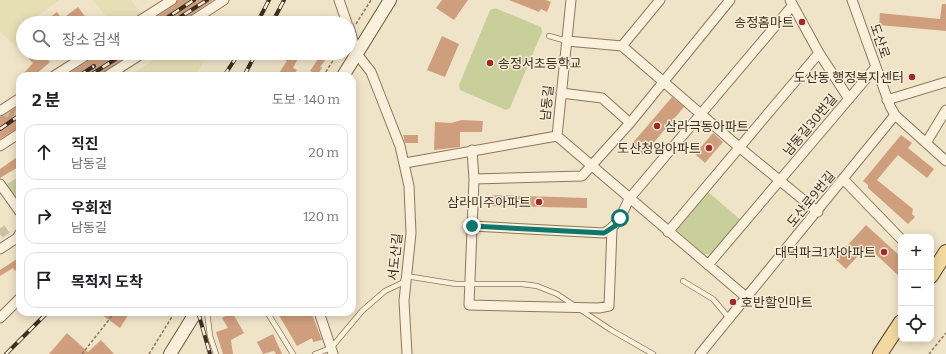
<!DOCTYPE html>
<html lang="ko">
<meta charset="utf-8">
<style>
body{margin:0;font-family:Bitter,"Noto Sans KR",serif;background:#f6f6f6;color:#202124}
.controls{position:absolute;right:12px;bottom:12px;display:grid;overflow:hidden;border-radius:8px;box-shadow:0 2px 10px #0003}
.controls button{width:36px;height:36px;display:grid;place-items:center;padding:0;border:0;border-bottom:1px solid #e0e0e0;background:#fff;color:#202124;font:20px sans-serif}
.stop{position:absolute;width:12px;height:12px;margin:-9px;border:3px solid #0f766e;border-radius:50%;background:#fff}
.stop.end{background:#0f766e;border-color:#fff;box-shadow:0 1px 4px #0008}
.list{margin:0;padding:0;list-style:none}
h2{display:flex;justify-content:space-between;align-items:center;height:52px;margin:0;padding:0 16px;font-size:17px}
h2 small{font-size:13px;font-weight:400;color:#757577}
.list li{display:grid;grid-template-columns:26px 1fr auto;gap:12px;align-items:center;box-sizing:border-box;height:56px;margin:0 8px 8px;padding:0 8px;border:1px solid #e0e0e0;border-radius:12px}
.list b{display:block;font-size:15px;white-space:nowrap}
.list p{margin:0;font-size:13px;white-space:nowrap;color:#757577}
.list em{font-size:13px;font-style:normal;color:#757577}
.icon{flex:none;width:22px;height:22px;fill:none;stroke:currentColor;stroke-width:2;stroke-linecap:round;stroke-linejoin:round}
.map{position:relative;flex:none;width:946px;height:354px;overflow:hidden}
.search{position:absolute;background:#fff;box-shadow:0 2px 10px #0003;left:16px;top:16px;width:340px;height:44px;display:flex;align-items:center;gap:10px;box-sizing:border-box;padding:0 14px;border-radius:22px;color:#757577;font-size:15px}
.panel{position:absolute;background:#fff;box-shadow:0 2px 10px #0003;left:16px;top:72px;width:340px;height:244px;border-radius:12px}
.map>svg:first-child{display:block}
</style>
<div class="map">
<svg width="946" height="354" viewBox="0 0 946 354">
<rect width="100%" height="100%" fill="#f0e4c8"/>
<path fill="#e6deb5" d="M0 0H59L28 23H23V52L0 32Z
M92 0H131L141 13 126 23H112Z
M164 53H209L194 76H129Z"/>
<path fill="#c9cf9b" d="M495 8 541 27 542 32 510 108 506 110 460 90 459 85 490 10Z
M20 176V203L7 184Z
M707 191 742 221 712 255 704 254 674 228Z"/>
<path fill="#cf9f7d" d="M178 0H213L180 23H147L175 5Z
M442 0H468L454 20 436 8Z
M509 0H546L551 2 547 12 541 9 539 12Z
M942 4H946V31L879 25 880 13 940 19Z
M78 7 90 23H42L57 12 62 19Z
M442 36 459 44 445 77 427 70Z
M35 53H41L50 62 34 76H21L33 63 29 59Z
M96 53H132L98 76H65L93 58Z
M272 53H301L293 68 297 70 293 76H277L287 61Z
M322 53H331L320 67H322L318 75 310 71Z
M672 97 684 107 643 155 631 145Z
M20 105V127L0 139V117Z
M462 120 483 121 482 132H460V147L434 150 435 122 451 123Z
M713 133 723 142 705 163 695 154Z
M403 135H418V143H405Z
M901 135 912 143 908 148 934 169 927 178 898 155 877 180 913 209 912 214 915 217 908 224 868 188V185L863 181Z
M20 155V166L0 178V169Z
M492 195 587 198V208L492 206Z
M866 225 901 257V278L867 246 846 269 835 259Z
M20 257V267L15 271 13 268 0 276V270Z
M98 312H130L120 328Z
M232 312 244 333 231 340 233 354H223L216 332 228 328 222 318Z
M277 312H292L295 316 301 312H311L322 340 313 342 312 338 297 346Z
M67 333 88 352 101 340 114 354H49Z
M273 334 282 354H276L274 351 263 354 257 342Z"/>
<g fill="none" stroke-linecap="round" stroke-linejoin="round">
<path stroke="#ccc0a6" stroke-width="9" stroke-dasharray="9 4.5" stroke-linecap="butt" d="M1 110 20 117
M0 234 7 229"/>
<g stroke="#8d765c" stroke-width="6">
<path id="lane" d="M549 36 567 41
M683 281 713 299 729 318
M207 312 210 336 216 354
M267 312 293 354
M315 354 331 348 362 311 385 291 402 283 406 276 456 284H522L537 286 557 294 611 330 653 354"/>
</g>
<g stroke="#8d765c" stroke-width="11">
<path id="street" d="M339 0 347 23
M571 0 557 136 746 297
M660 0 622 46 739 147 818 212
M790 0 819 53 849 99
M852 0 890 106 895 115 946 161
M136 23 172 0
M189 23 224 0
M349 27 357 54 371 72 400 146 409 186 411 233 404 301 407 354
M567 41 622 46
M54 76 90 53
M107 76 143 53
M561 93 602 98 630 123
M887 100 946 82
M0 111 20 98
M926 143 946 110
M0 146 20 133
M472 150 474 179 469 305 599 308 609 306 612 229
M405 163 557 136
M474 179 582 176 630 123 730 0
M844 180 901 239
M0 184 20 212
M472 226 604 233C618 226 623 212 629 199L793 5
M668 232 819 53
M0 249 17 238 20 233
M708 265 875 68
M319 312 333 354
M0 318 20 298
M700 354 895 115"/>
</g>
<g stroke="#6f573f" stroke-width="14">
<path id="secondary" d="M343 76 390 0
M170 354 196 312"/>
</g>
<g stroke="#5b4430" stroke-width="16">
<path id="primary" d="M931 276 946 252
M880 354 901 322"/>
</g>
<path stroke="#8d765c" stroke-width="1.5" stroke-dasharray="3 2" stroke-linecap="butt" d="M356 24 371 0
M323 76 338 53
M82 354 115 312
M149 354 175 312
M929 354 946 333"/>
<use href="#lane" stroke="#faf1dc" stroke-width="4.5"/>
<use href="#street" stroke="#faf1dc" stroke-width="9"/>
<use href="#secondary" stroke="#faf1dc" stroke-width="12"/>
<use href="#primary" stroke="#f3d9a0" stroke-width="14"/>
<g stroke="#3d2e20" stroke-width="4">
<path id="rail" d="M159 23 194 0
M171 23 207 0
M257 23 269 0
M272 23 284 0
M79 76 94 66
M89 76 125 53
M224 76 239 53
M244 76 256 53
M0 129 20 115
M198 312 210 354
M6 354 48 312"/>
</g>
<use href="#rail" stroke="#f7eed8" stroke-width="2.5" stroke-dasharray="8" stroke-linecap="butt"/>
</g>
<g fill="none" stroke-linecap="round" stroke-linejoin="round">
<path stroke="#0f766e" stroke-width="5" d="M472 226 604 233 615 226 620 218"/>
</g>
<g fill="#9e2a2b" stroke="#f7eed8" stroke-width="1.5">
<circle cx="802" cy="22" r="4"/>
<circle cx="490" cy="63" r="4"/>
<circle cx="912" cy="77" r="4"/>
<circle cx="657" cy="126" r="4"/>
<circle cx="709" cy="148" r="4"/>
<circle cx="539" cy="202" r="4"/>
<circle cx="884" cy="252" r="4"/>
<circle cx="733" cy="302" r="4"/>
</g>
<g text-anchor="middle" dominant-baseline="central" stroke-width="3" stroke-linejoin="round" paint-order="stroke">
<g font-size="13" fill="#3d2e20" stroke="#f7eed8" text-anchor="end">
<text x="794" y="22">송정홈마트</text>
<text x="498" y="63" text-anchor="start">송정서초등학교</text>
<text x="904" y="77">도산동 행정복지센터</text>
<text x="665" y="126" text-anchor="start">삼라극동아파트</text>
<text x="701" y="148">도산청암아파트</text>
<text x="531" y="202">삼라미주아파트</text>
<text x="876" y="252">대덕파크1차아파트</text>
<text x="741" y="302" text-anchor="start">호반할인마트</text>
</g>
<g font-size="13" fill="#3d2e20" stroke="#f7eed8">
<text transform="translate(880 41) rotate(71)">도산로</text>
<text transform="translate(547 103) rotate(-84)">남동길</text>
<text transform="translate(810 125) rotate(-50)">남동길30번길</text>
<text transform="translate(811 199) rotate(-51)">도산로9번길</text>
<text transform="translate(395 257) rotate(-84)">서도산길</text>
</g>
</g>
</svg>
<div class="controls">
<button>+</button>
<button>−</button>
<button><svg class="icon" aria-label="locate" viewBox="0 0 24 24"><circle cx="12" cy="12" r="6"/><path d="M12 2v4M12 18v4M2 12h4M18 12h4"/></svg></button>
</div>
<div class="stop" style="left:620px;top:218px"></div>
<div class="stop end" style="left:472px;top:226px"></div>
<div class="search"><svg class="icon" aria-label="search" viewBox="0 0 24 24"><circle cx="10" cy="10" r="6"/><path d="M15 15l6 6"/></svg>장소 검색</div>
<section class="panel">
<h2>2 분<small>도보 · 140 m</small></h2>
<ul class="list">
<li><svg class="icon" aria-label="ahead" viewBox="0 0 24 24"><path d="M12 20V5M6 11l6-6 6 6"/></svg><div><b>직진</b><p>남동길</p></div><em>20 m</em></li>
<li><svg class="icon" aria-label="right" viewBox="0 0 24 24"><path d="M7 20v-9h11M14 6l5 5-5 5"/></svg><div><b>우회전</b><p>남동길</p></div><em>120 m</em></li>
<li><svg class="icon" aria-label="arrive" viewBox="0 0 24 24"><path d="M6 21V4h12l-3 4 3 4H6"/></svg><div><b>목적지 도착</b></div></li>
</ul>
</section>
</div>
